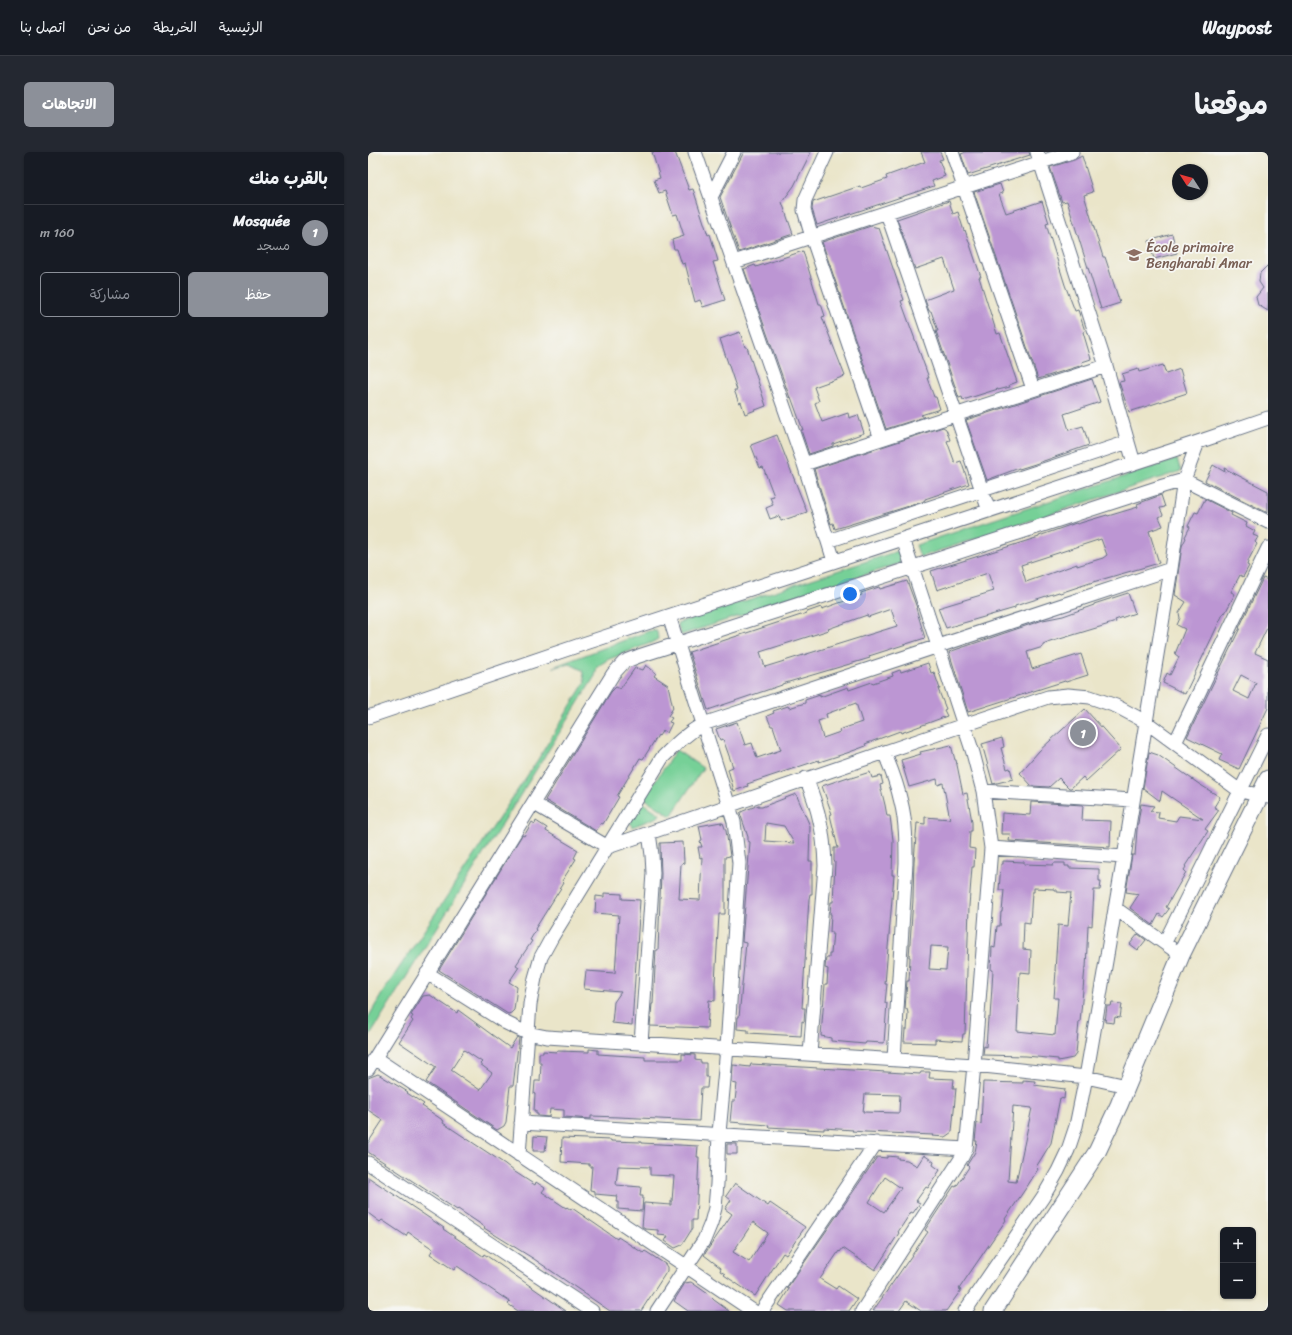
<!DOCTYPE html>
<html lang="ar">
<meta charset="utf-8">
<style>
body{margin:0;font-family:Sriracha,"Playpen Sans Arabic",sans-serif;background:#242831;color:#f1f3f6;direction:rtl}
.controls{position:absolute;right:12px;bottom:12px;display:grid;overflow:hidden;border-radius:6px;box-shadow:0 1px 3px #0004}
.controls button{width:36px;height:36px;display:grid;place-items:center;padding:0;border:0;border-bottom:1px solid #363941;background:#171b24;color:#f1f3f6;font:20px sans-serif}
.compass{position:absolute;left:804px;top:12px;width:36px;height:36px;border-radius:50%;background:#171b24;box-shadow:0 1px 3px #0004;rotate:306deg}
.you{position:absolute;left:482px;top:442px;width:14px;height:14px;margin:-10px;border:3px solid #fff;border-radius:50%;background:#1a73e8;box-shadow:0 0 0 6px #1a73e833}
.badge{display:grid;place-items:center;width:26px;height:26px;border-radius:50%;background:#8c9099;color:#fff;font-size:13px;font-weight:700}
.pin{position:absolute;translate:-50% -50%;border:2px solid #fff;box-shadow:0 1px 4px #0006}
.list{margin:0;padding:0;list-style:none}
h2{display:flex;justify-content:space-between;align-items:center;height:52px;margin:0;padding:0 16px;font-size:17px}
h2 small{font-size:13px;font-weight:400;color:#9ea1a6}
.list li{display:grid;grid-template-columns:26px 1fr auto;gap:12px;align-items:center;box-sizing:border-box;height:56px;padding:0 16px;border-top:1px solid #363941}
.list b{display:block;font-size:15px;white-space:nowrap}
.list p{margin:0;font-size:13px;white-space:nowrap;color:#9ea1a6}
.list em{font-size:13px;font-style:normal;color:#9ea1a6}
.actions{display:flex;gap:8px;padding:12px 16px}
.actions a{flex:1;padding:9px 0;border:1px solid #8c9099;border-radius:6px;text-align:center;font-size:14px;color:#8c9099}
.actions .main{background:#8c9099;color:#fff}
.map{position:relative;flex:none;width:900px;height:1159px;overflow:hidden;direction:ltr;border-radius:6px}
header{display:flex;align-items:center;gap:24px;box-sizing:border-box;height:56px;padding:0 20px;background:#171b24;border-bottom:1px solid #363941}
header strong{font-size:19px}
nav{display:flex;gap:22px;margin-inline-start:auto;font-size:14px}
.intro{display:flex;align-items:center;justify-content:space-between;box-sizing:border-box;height:96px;padding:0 24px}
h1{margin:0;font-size:28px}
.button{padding:10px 18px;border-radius:6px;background:#8c9099;color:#fff;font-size:14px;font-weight:700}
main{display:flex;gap:24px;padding:0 24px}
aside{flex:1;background:#171b24;border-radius:6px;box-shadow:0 1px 3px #0004}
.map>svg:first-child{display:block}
</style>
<header>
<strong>Waypost</strong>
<nav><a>الرئيسية</a><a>الخريطة</a><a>من نحن</a><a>اتصل بنا</a></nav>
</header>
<div class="intro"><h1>موقعنا</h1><a class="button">الاتجاهات</a></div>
<main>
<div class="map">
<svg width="900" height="1159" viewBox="0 0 900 1159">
<rect width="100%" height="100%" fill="#f6f6f2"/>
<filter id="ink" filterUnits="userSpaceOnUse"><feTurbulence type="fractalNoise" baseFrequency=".025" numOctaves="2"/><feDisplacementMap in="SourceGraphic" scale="8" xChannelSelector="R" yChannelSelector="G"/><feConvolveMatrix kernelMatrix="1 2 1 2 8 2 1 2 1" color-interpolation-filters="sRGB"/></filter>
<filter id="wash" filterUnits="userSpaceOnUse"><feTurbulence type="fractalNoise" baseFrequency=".012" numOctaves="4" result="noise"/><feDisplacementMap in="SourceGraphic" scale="16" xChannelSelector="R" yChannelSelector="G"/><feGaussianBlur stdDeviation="0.9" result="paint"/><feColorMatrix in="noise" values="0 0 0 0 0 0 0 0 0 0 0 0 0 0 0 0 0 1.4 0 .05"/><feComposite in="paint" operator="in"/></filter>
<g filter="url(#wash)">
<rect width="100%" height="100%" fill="#eae5c9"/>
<path fill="#76d097" stroke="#48807a" d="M809 307 813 319 552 405 548 393Z
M530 399 533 411 313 483 309 471Z
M281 479H289L290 487 285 490 239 508 229 515 227 524 0 886V866L15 840 169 609 217 530 214 518 202 512 185 515Z
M308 598 335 616 303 664 276 646Z
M274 650 292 662 290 665 264 675 262 669Z"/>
<g id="blocks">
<path fill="#bc96d3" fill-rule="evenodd" d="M284 0H307L321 38 325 37 340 83 342 82 350 109 345 110 357 148 335 155 332 148 327 150 317 111 314 112 309 97H306L304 88 316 84 309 62 305 63 297 39 291 41 286 28 292 26Z
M376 0H443L426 34 414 50 425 82 371 100 352 45Z
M553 0H572L575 7 571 8 577 24 564 29 566 34 449 73 444 57 445 50 492 34 493 36 519 27 518 24 557 10Z
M598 0H661L662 3 600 23 593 2Z
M714 4 725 40 716 43 735 105H737L752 151 733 157 699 49 694 50 682 15 706 8Z
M632 32 635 41 631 42 638 61 674 49 681 71 678 72 697 133 707 159 710 158 717 179 715 180 723 207 714 210 715 213 670 227 606 40Z
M581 49 585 62 590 60 596 79 597 78 613 125H611L629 182 632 181 649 230 641 233 642 235 630 238V237L595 248 594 245 591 246 568 179H570L563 159H561L557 148 586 137 576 107 547 117 529 67Z
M503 74 511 76 536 148 533 149 561 226H559L566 245H568L572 257 553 263 556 265 518 277 454 90Z
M804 82 809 101 786 107 781 89Z
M435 99 451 152H453L457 164 454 165 477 224 446 235 451 249 447 251 454 270 480 261 481 266 490 263 496 281 465 292V294L441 302 433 278H435L423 245 422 246 376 117 387 113 388 115Z
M900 113V159L890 153 888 145 895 136 891 130 892 121Z
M372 180 377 195H379L398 254 377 262 373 250 371 251 366 238H369L352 187Z
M795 213 798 222 812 217 819 241 761 260 751 230 756 229 754 222 770 217 771 220Z
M724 227 732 250 696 262 701 278 715 274 721 293 667 312 651 317V316L619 328 598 268Z
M575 275 578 277 582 288 579 289 587 311 593 309 601 332 557 347V348L554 350 467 377 465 371 463 372 446 317Z
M409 283 439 360 413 369 411 364 402 367 398 356 405 353 402 345 406 344 395 315 392 316 383 293Z
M845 313 857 320 856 316 900 339V361L837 329Z
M793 343 797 355 792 356 795 363 791 365 795 374 781 379 791 411 725 430 692 441 691 440 647 454V456L578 476 570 456 626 439 620 421 569 438 563 419 671 385V384L708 371 709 372 739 363 740 364 770 355 769 352ZM733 387 739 403 735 406 709 414V412L658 430 653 413Z
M837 347 864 361 863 363 879 371 878 374 887 379 885 383 890 385 887 390 889 392 881 407 879 413 881 414 875 425 872 423 863 440 867 442 857 461 856 460 817 542 795 531 799 521 802 523 811 505 807 502 817 477 809 473 812 466 811 461 818 450 807 443 814 394 818 386 817 385 822 375 820 374 827 360 830 361Z
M895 426 900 428V474L887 501 900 507V556L871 617 851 608 854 602 819 585 872 476H871ZM873 523 888 531 881 547 865 539Z
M539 429 549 456H548L557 486 501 504 502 506 414 532V533L340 558 321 500 439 461V460L453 455 454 457 494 443 493 441 511 435 512 437ZM523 457 529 474 397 515 392 500 461 478 460 477 499 463 500 465Z
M760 441 767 461 747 468 748 470 682 490 675 493V495L659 500 664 517 713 502 720 523 704 528 698 530 697 529 600 560 581 500 675 468 695 464 726 453V452Z
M560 511 563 521 566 520 572 537H570L578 557 576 558 579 564 533 581 532 579 497 592 498 594 479 601 451 610V608L379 632 380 634 366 639 360 617 365 615 355 587 352 588 348 577 369 570 377 593 384 591 389 606 413 598 405 574H403L399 564 406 561 405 559 420 554 421 556 437 551V548L452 543V545L480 535 481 538 504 530 505 531 525 524 524 521 532 518 533 520ZM488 551 494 570 471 578 472 580 455 586 450 569 459 566 458 562Z
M278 513 288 521 286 524 300 533 305 556 300 564 304 566 301 570 304 571 299 581 295 578 291 584 290 583 275 607 272 606 249 644 251 645 235 672 233 671 228 679 177 648 243 540 248 535 252 537 267 516 275 518Z
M717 557 753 597 718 629 715 625 703 636H701L691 626 681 635 664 634 652 621 671 599Z
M634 586 636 595 633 596 639 617 642 616 645 627 625 632 614 592Z
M583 593 587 608H588L595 642 599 641 604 670V679H602L601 696 607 697 606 715H604L601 754 597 882H595L594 889 567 887V891L536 890 537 878H539L540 861 539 857H537L539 829H541L542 805H541L545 748 546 709 549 671 557 672V665L582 667 575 631 570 633 569 627 541 635 533 608 553 602 552 600ZM563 794 580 795 578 818 561 817Z
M781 600 790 603 831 632 852 645 846 655 851 658 837 677 840 679 817 714 818 715 816 718 818 720 798 755 801 757 795 765 791 762 785 773 762 756 771 742 758 740 764 703H767L769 678 773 652 786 654 782 659 791 660 790 666 808 669 811 664 835 667 794 639 792 649 775 636Z
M502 620 504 626 513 624 515 632 512 633 517 653 519 664H522L525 688 524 723H526L517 832H519L517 851H519L516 891 498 890 497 892 463 889V886L453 884 457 832H459L460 817 457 816 458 806H461V802H463L465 780H462L463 762H462L463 750H465L467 710 466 709V696H470L462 663 464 662 454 634 480 625V627Z
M428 642 442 674 441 709H444V742H442L441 747 434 856H437L436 870 434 869 433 884 380 881V878L369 877 370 865H371L378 791 374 790 382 690 380 689V685L372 661 375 659 391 653V655H394ZM398 671 416 674 426 691 397 689Z
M663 650 715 653 714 668 743 669 742 695 641 689 642 682H633L634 661 662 663Z
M168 669 179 676 178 679 210 698 206 706 208 707 194 729 196 731 167 777 168 778 162 788 164 789 148 813 151 815 141 830 149 835 146 858 143 861 140 862 71 818 154 683 156 684 164 670 167 672Z
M353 670V672L355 671 358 679 362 704 357 705V762H351L347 831V849L341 848 339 876 282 874 284 852H285L288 798H290L293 722 292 691 315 690 316 711 313 712 311 747 332 748 334 705 332 706 330 695H334L332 689 334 688 331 674Z
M635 709 656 710V712L685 713 686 711H697V714H701V716L731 717V729H733L732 738H726L724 774 720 773 718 816H717L712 870H711L708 902 705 906 690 909V907L658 904 615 903 616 894 618 895 620 866H622L625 818H623L624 795 627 796 629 774H632L633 760H634L636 738H631L633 712H635ZM666 736 686 737V738H689V740L703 741 700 774 690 773 687 819H688L686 846H690L687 883 649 879 652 820 662 821 663 798 655 797 656 770 662 771 664 740H666Z
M236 741 254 742V747L272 748 264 873 244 871 246 850 253 840 216 837 218 819 247 821 251 763 227 761 228 744 236 745Z
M770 782 778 788 770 798 762 792Z
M62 843 89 861 90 858 142 896 149 885 151 886 145 934H142L138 970 136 974 129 978 58 930 68 915 31 890 45 869 43 867 45 864 43 863 55 844ZM96 898 114 910 112 912 124 921 112 938 83 918Z
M744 851 754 852 752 866 747 865 746 871 737 870 739 854H743Z
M221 897 230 898V902L277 905V908H314V902L327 903V908L333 909V911H338V925H340L339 936H333L331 969 251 965 223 964V967L196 965V958L182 957 181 965 170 964V962H168V959H166L167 942H166L167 929H172L173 911H171V901H175V899L189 900V899L221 900Z
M383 912 552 922 553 920H562L561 926 586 927 585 936H588L584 980 577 985 564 984 565 983 498 980 484 979 485 978 456 976V978L400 975 401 973 362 970 364 949H367L369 932 364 931 365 913 382 915ZM497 942 532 943 531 961 495 960Z
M10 922 40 940 39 941 56 952 54 954 76 969 75 971 137 1012 147 1020 167 1033 168 1030 177 1036 174 1040 198 1056 199 1055 203 1058 204 1056 249 1087 250 1085 275 1101 277 1099 297 1112 299 1115V1119L273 1159H242L166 1107 116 1076 117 1075 90 1057 89 1058 0 1000V991L15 968 0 958V926Z
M655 928 667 929 666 933 697 937 696 947 692 946 683 991 668 1015 670 1017 660 1033 637 1067 638 1068 599 1125 591 1137 593 1138 578 1159H553L538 1149 531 1159H505L560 1080 557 1078 586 1034 588 1035 601 1015 599 1013 607 1000 609 989H607L609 971 613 972 615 930 655 931ZM645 954 664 956 648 1030 640 1029Z
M166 984 179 985 177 999H165Z
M194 986 243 988V989L273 990V991L330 994 329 1005H331L328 1068H324V1077L314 1093 307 1096 297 1089 300 1084 290 1083V1078L277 1077 274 1075 276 1051 303 1053V1049H304L306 1024 282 1023V1015L250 1014 248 1033 273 1035 272 1044H275L274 1059 250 1057V1050H248L249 1044 227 1042V1039L222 1038 224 1014H221V1012L193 1010Z
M359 992H369V1002H359Z
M556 1003 566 1010 565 1013 572 1018 560 1036 558 1035 548 1049 552 1051 545 1061 543 1060 530 1080 531 1081 507 1118 475 1096 472 1100 471 1099 452 1127 468 1137 470 1134 489 1147 481 1159H420L411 1153 421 1137 419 1136 509 1005 519 1006V1004L530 1005V1007L539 1008 549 1014ZM517 1025 533 1036 516 1060 501 1050Z
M0 1025 76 1076 75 1077 115 1104 116 1102 132 1113 198 1159H150L140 1152 142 1150 89 1114 86 1118 62 1102 65 1097 40 1080 38 1084 14 1068 12 1070 0 1061Z
M367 1031 400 1054 402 1051 437 1075 418 1103 415 1101 387 1144 356 1123 357 1122 352 1119 353 1116 336 1103 364 1062 357 1057 363 1048 358 1044ZM385 1070 400 1081 381 1110 365 1100Z
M323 1130 340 1142 346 1148 361 1159H320L306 1149 317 1131Z"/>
</g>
</g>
<g filter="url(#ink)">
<use href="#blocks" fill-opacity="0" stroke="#636f83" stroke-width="1"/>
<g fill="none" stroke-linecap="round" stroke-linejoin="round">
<g stroke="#636f83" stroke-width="15">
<path id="minor" d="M327 0 436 312 466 409
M459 0 437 48 436 58 444 85 513 287
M584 0 665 237
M669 0 738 214 766 311
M343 45 366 0
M519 61 621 359
M366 110 704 0
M436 312 738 214
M460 389 760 290
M0 565 212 493 830 290 900 266
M807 591 900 396
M516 600C523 616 529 632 533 650 538 669 538 691 538 711L526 907
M438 626C451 658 456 680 457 714L442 902
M615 639 765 648
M165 651 240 695 596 573 680 545 700 543 722 545 748 554 778 570 872 639 900 645
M623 696 756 705
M747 756 813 803
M797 790 900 583
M59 821 138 871 159 881 179 885 606 913 718 925 759 934
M273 891 285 721 284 703 281 681
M7 906 385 1159
M0 917 245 522 256 510 271 504 795 334 816 328 900 370
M153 971 598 997
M151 1003 162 852 167 826 173 805 184 785 294 606C307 593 319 581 335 572L803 417
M0 1011 224 1159
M289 1159 336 1088 343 1071 347 1056 349 1032 351 981 359 896 371 711 366 670 301 464
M394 1159 508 991
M494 1159 594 1005 598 997 606 913 623 696 615 639 605 601 535 387
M597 1159 675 1045 690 1019 700 998 708 974 718 925 756 705 803 417 816 328 830 290"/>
</g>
<g stroke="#636f83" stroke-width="19">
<path id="major" d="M625 1159 729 1000 751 953 813 803 900 627"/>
</g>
<use href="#minor" stroke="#fff" stroke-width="13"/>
<use href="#major" stroke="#fff" stroke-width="17"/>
</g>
</g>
<defs>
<g id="school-bare" transform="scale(1.2)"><path d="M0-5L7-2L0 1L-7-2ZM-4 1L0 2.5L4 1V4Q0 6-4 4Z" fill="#8d6e63" stroke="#f6f6f2" stroke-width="2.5" paint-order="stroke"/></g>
</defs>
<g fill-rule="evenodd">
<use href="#school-bare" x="766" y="103"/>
</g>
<g text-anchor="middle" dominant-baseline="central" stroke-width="3.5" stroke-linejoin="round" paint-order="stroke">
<g font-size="14" fill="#785e54" stroke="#f6f6f2" text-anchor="start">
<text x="778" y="95">École primaire<tspan x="778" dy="16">Bengharabi Amar</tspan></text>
</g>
</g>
</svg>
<div class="controls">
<button>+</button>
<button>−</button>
</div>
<svg class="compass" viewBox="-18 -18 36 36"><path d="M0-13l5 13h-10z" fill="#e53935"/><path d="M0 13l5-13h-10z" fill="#9ea1a6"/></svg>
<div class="you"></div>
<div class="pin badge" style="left:715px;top:581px">1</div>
</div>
<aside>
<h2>بالقرب منك<small></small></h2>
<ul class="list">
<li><span class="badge">1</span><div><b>Mosquée</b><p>مسجد</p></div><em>160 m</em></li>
</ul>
<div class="actions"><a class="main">حفظ</a><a>مشاركة</a></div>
</aside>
</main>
